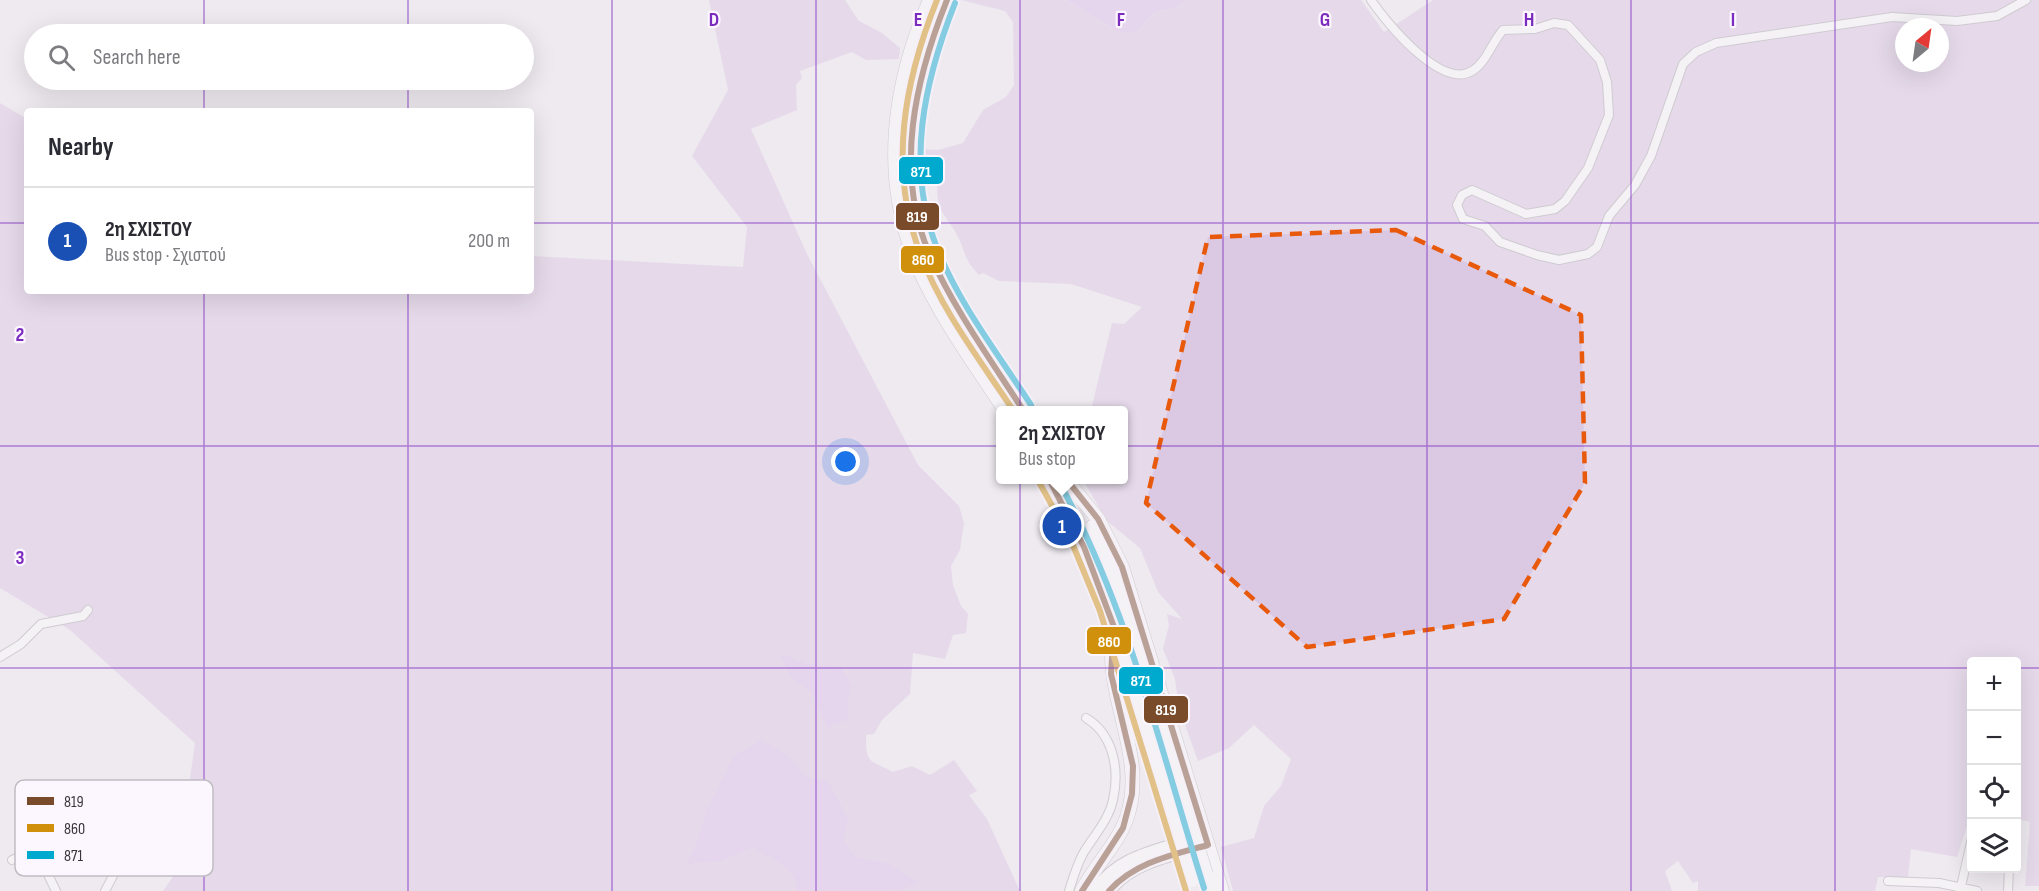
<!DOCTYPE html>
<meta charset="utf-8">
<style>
body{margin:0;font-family:"Sofia Sans Condensed",sans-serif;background:#f2f2f3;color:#2b2b33}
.controls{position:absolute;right:18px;bottom:18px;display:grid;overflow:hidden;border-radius:6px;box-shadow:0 6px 24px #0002}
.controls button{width:54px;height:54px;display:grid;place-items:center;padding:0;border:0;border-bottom:2px solid #e1e1e2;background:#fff;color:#2b2b33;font:30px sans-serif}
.compass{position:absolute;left:1895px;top:18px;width:54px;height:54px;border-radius:50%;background:#fff;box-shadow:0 6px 24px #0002;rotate:29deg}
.you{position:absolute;left:846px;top:462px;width:21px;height:21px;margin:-15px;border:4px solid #fff;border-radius:50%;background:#1a73e8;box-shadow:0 0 0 9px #1a73e833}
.badge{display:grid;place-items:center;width:39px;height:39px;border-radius:50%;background:#787579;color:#fff;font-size:20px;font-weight:700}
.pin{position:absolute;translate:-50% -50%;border:3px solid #fff;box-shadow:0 2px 6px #0006}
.popup{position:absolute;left:996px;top:406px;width:132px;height:78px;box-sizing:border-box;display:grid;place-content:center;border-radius:6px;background:#fff;filter:drop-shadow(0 2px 4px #0005);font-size:20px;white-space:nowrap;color:#7c7c81}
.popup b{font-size:22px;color:#2b2b33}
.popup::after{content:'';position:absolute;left:50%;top:100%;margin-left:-12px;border:12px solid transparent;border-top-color:#fff}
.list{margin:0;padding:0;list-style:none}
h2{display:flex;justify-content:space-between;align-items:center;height:78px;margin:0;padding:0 24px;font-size:26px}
h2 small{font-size:20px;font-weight:400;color:#7c7c81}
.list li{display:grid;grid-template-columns:39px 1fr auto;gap:18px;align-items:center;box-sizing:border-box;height:108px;padding:0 24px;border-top:2px solid #e1e1e2}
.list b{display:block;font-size:22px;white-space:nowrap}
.list p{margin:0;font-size:20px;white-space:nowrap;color:#7c7c81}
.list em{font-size:20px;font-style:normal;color:#7c7c81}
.icon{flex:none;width:33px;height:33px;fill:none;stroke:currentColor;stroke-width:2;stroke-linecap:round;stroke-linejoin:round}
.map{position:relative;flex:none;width:2039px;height:891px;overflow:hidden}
.search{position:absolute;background:#fff;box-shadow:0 6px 24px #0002;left:24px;top:24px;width:510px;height:66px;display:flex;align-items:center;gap:15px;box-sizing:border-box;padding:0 21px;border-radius:33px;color:#7c7c81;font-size:22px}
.panel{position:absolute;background:#fff;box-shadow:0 6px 24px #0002;left:24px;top:108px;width:510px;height:186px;border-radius:6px}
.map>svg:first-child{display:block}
</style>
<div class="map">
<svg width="2039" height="891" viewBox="0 0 2039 891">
<rect width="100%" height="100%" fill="#eeeaf0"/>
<path fill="#dbc8e3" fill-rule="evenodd" d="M709 0H845L859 21 882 33 900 48 899 59 866 60 852 52 800 71 802 78 796 85 797 110 751 129 807 254 918 465 959 506 964 523 960 550 951 566 953 585 961 606 968 614 966 633 953 635 945 659 913 653 910 694 882 720 874 734 866 735C866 765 869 759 893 772L912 766 930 775 954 760 977 791 969 795 987 819 1020 891H163L177 871 195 743 70 630 0 588V103L27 119V291H531V256L743 267 747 227 692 156 728 90Z
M961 0H1066L1119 32H1137L1155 12 1175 8 1187 0H1361L1384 32 1433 0H2039V886H2025L2030 822 2017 819 2016 662H1972L1971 814 1957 857 1911 849 1908 877H1878L1875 891H1698V881L1693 883 1678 861 1665 871 1672 891H1233L1221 847 1254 838 1264 806 1281 786 1291 759 1254 725 1229 748 1198 761 1179 708 1175 679 1163 649 1169 625 1167 614 1182 619 1158 592 1140 548 1107 521 1083 480H1124V410H1091L1112 323 1124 324 1142 307 1071 284 999 281 983 273 979 275C962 257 967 254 957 235 952 225 944 217 940 207 932 184 947 167 919 149L938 150 963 143 983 110 1006 97 1014 85 1013 22 1005 11ZM1904 27H1940V63H1904Z"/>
<path fill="#dcbee8" d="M1066 0H1187L1175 8 1155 12 1137 32H1119Z
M779 655 791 657 807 664 840 667 852 685 848 699 849 719 827 727 811 692 791 678Z
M761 740 788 755 808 778 828 781 848 818 844 841 856 857 886 863 920 882 900 890 797 891C797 867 770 858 752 848L721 861 686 864 696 845 706 812 733 756Z"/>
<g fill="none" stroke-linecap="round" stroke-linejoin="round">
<g stroke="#a9a6aa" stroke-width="10">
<path id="minor" d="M1371 0C1386 22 1441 90 1472 71 1486 63 1492 42 1503 30L1535 29 1554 23 1568 25 1600 60 1607 82 1609 115 1588 168 1565 201 1555 209 1526 214 1472 190 1462 195 1457 205 1463 219 1485 226 1500 242 1537 255 1559 260 1588 254 1597 247 1609 216 1635 185 1651 156 1683 64 1696 52 1716 43 1892 17 1957 21 1997 16 2026 0
M0 657 21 644 41 624 83 616 88 610
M95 791 130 819 127 849 105 891
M36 850 56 891
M12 860 69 833 93 810 120 809
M1888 881 1939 883 1977 891
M1069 891C1073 878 1077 864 1084 852 1094 836 1109 819 1113 800 1120 769 1113 734 1086 718
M1960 891 1972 838
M2008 891 2009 868"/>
</g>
<g stroke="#a9a6aa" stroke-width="14">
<path id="secondary" d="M1095 891C1117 858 1152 852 1187 841
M1109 891C1130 862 1173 855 1206 845"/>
</g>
<g stroke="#a9a6aa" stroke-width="15">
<path id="primary" d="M930 0C893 85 880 178 918 266 940 317 975 364 1005 410
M947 0C905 94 893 193 945 286 969 329 997 369 1023 410
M1048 480C1114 583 1139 709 1174 825
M1071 486 1098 519 1122 567 1222 891
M1092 527 1130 625 1189 820
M1206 874 1211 891
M1082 891C1095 865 1118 844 1127 817 1148 754 1102 695 1114 632"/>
</g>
<use href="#minor" stroke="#fcfcfd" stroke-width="8"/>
<use href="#secondary" stroke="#fcfcfd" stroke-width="12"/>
<use href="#primary" stroke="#fcfcfd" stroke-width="14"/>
<g stroke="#a9a6aa" stroke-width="15" stroke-linecap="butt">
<path id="primary-bridge" d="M1189 820 1206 874
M1174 825 1192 880"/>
</g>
<use href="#primary-bridge" stroke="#fcfcfd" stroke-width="14"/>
<g stroke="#fcf6ff" stroke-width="10">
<path id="bus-1" d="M947 0C915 80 894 170 929 253 954 309 990 359 1023 410
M1067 480 1098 519 1122 567 1208 845C1172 855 1135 862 1109 891
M1051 483 1084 547 1114 627 1111 674 1133 766 1132 794 1123 828 1082 891"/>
</g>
<g stroke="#fcf6ff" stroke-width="10">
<path id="bus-2" d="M937 0C904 82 888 168 920 253 941 310 980 360 1013 410
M1040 484 1070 538 1100 611 1186 891"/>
</g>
<g stroke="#fcf6ff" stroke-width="10">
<path id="bus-3" d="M955 3C924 82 905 166 937 248 959 304 998 354 1031 405
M1058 480C1128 606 1161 751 1204 888"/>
</g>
<use href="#bus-1" stroke="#7a4b2a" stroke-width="6"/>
<use href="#bus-2" stroke="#d1900b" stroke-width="6"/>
<use href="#bus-3" stroke="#00a9ce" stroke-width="6"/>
</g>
<path d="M0 0H2039V891H0ZM1396 230 1581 315 1585 483 1504 619 1307 647 1146 503 1208 237Z" fill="#eeeaf0" fill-opacity=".55" fill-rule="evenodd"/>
<path fill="none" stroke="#e8590c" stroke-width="4.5" stroke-dasharray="12 8" stroke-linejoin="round" d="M1396 230 1581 315 1585 483 1504 619 1307 647 1146 503 1208 237Z"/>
<path fill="none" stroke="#7b2cbf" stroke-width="1.5" stroke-opacity="0.55" d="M204 0V34M408 0V34M612 0V891M816 0V891M1020 0V891M1223 0V891M1427 0V891M1631 0V891M1835 0V891M204 80V111M408 80V111M0 223H27M531 223H2039M204 291V891M408 291V891M0 446H2039M0 668H1972M2016 668H2039"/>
<rect x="15" y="780" width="198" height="96" rx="9" fill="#fcf6ff" stroke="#c1bcc4" stroke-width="1.5"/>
<rect x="27" y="797" width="27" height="8" fill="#7a4b2a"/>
<rect x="27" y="824" width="27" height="8" fill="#d1900b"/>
<rect x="27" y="851" width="27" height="8" fill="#00a9ce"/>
<g font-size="16" fill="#383639">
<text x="64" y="807">819</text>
<text x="64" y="834">860</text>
<text x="64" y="861">871</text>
</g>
<g font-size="20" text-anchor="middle" font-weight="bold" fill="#7b2cbf" stroke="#fcf6ff" stroke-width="4.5" stroke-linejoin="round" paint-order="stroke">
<text x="714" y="26">D</text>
<text x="918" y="26">E</text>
<text x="1121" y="26">F</text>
<text x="1325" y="26">G</text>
<text x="1529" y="26">H</text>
<text x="1733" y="26">I</text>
<text x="20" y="341">2</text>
<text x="20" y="564">3</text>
</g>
<g stroke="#fcf6ff" stroke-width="2">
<rect x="898" y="156" width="46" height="29" rx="6" fill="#00a9ce"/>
<rect x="895" y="202" width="45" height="29" rx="6" fill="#7a4b2a"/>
<rect x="900" y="245" width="45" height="29" rx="6" fill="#d1900b"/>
<rect x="1086" y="626" width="46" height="29" rx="6" fill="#d1900b"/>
<rect x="1118" y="666" width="46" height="29" rx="6" fill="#00a9ce"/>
<rect x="1143" y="695" width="46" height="29" rx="6" fill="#7a4b2a"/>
</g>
<g font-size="16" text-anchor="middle" font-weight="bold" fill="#fff">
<text x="921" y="177">871</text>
<text x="917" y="222">819</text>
<text x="923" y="265">860</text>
<text x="1109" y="647">860</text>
<text x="1141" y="686">871</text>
<text x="1166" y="715">819</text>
</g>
</svg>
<div class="controls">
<button>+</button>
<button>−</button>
<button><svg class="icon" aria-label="locate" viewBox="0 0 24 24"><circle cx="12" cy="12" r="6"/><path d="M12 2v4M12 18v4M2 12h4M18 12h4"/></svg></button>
<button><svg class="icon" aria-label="layers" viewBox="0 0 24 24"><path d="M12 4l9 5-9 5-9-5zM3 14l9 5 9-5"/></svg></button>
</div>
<svg class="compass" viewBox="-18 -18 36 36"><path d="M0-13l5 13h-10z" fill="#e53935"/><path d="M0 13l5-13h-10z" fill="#7c7c81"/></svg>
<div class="you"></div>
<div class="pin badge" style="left:1062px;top:526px;background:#1a4fb4">1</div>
<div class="popup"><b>2η ΣΧΙΣΤΟΥ</b>Bus stop</div>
<div class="search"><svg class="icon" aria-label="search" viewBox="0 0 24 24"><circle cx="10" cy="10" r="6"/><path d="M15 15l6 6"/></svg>Search here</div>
<section class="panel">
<h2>Nearby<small></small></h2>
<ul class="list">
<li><span class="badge" style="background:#1a4fb4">1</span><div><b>2η ΣΧΙΣΤΟΥ</b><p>Bus stop · Σχιστού</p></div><em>200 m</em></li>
</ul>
</section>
</div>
